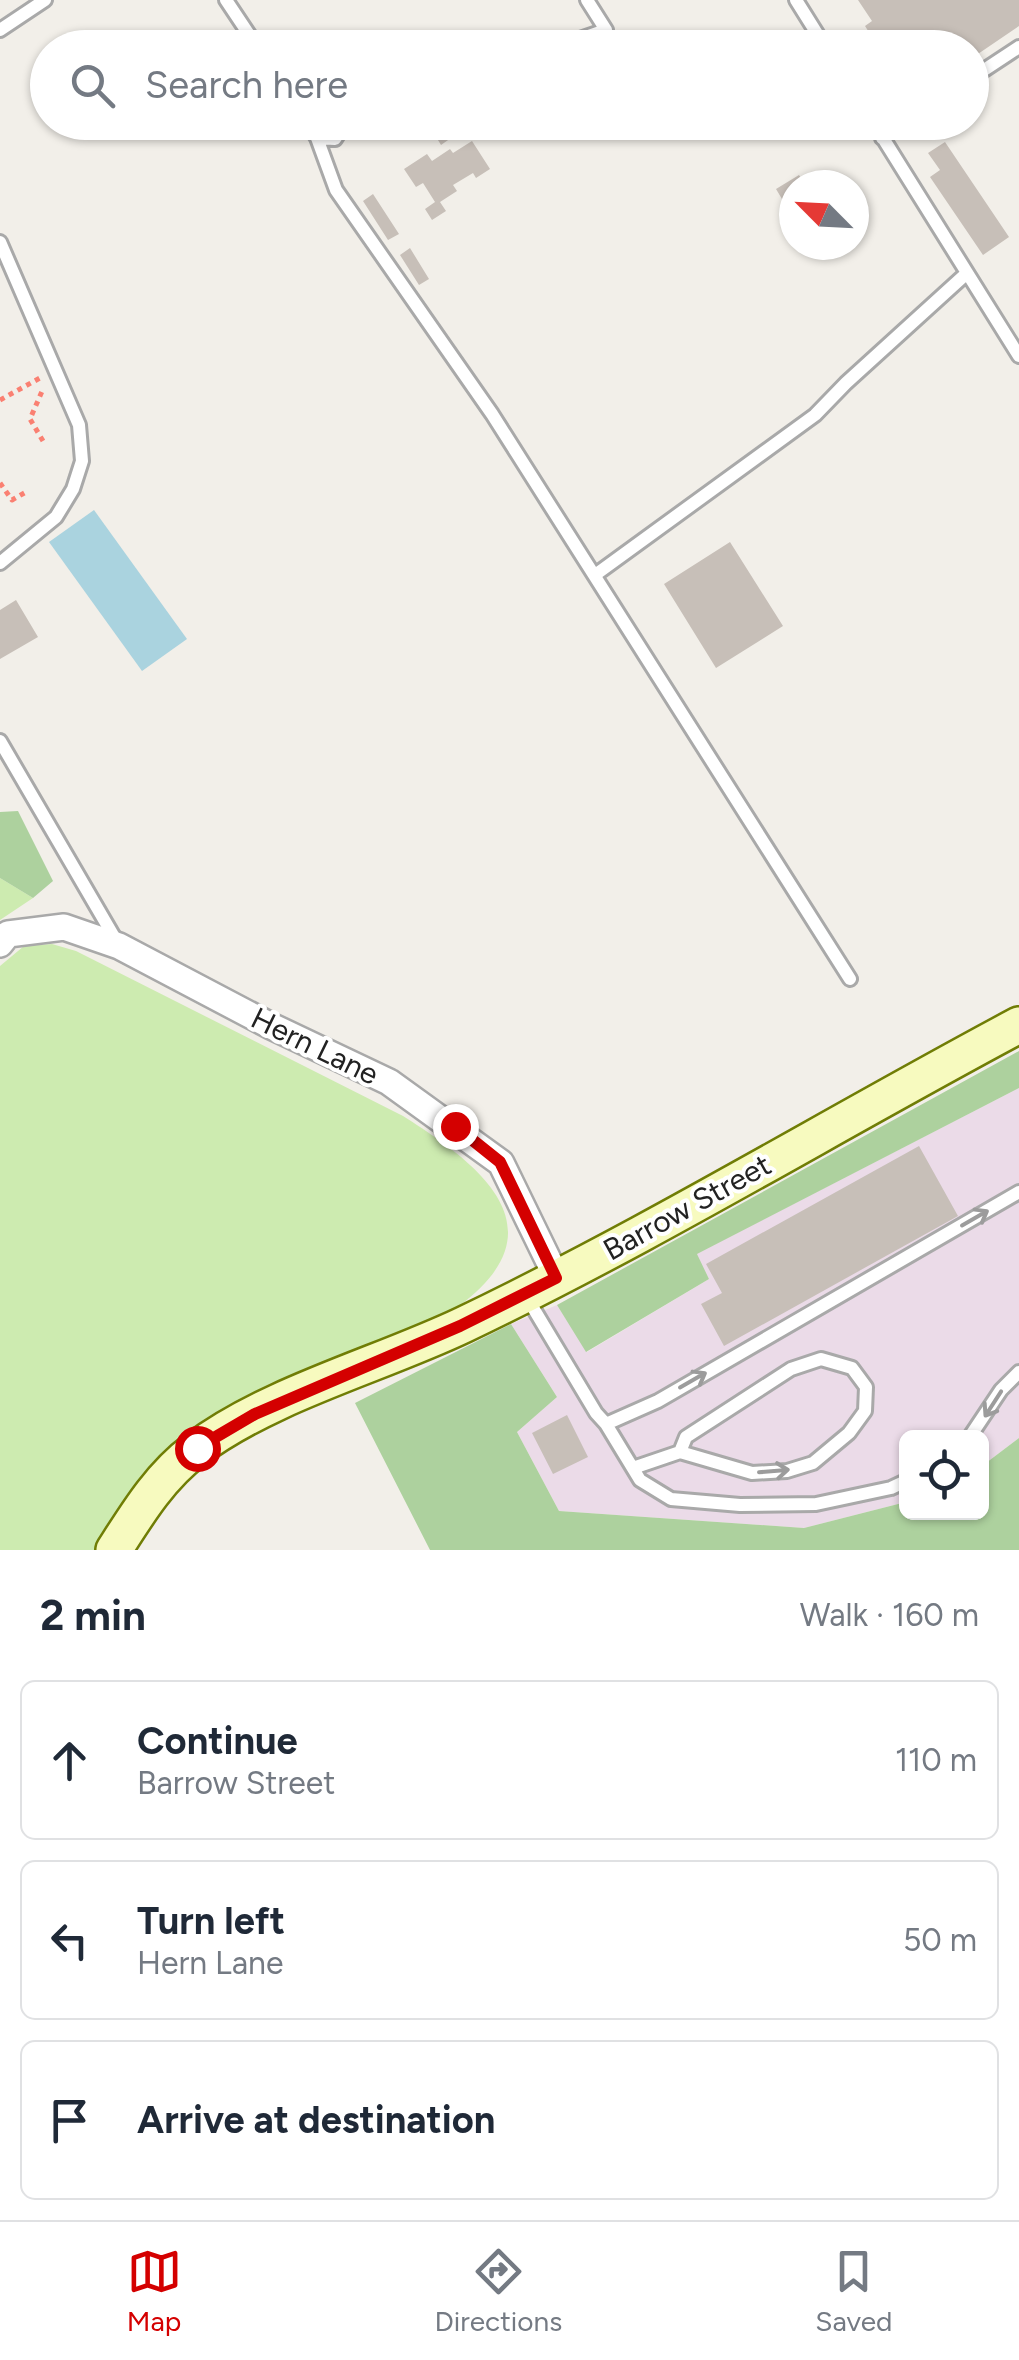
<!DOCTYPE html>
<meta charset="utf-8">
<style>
body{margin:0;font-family:Figtree,sans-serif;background:#f6f6f7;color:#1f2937}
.controls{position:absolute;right:30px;bottom:30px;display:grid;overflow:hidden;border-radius:15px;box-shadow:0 2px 8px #0004}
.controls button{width:90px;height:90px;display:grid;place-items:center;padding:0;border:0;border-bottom:2px solid #e0e1e3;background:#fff;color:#1f2937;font:50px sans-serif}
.compass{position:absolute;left:779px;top:170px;width:90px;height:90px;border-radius:50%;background:#fff;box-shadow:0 2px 8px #0004;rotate:294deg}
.stop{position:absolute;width:30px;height:30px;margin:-22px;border:8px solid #d40000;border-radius:50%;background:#fff}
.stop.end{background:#d40000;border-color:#fff;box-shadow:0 2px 10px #0008}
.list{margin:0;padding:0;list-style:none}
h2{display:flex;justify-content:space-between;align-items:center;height:130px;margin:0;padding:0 40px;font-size:42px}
h2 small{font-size:32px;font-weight:400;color:#747a83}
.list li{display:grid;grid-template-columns:65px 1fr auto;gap:30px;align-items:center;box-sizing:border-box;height:160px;margin:0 20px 20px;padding:0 20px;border:2px solid #e0e1e3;border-radius:15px}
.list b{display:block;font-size:38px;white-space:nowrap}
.list p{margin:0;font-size:32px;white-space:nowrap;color:#747a83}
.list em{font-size:32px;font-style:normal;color:#747a83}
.icon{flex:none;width:55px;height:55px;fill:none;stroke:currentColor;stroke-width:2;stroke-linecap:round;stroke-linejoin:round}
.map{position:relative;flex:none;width:1019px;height:1550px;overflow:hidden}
.search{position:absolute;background:#fff;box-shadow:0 2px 8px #0004;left:30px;right:30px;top:30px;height:110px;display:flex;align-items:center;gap:25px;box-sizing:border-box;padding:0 35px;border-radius:55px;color:#747a83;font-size:38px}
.sheet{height:670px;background:#fff}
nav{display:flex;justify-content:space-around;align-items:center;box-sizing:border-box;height:140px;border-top:2px solid #e0e1e3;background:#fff;font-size:28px;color:#747a83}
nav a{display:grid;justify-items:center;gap:5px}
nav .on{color:#d40000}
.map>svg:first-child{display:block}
</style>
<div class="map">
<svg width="1019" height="1550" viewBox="0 0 1019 1550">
<rect width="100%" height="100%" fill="#f2efe9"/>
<path fill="#ebdbe8" d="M1019 1088V1438L982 1466V1438H906V1502L804 1528 559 1511 517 1432 557 1397 511 1324 557 1305 587 1352 709 1279 696 1254Z"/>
<path fill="#cdebb0" d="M0 878 33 898 0 920Z
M52 944 76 951 403 1116C479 1164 564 1228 459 1306L220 1416 101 1550H0V966L24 946Z"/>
<path fill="#add19e" d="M18 811 53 881 33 898 0 878V812Z
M1019 1051V1088L697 1254 709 1279 586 1352 557 1305Z
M511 1324 557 1397 517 1432 559 1511 804 1528 906 1502V1512H982V1466L1019 1438V1550H430L355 1403Z"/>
<path fill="#aad3df" d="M94 510 187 639 142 671 49 542Z"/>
<path fill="#c7bfb8" d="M858 0H1019V26L972 58V48H879L865 26 872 21Z
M427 122H441L451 138 441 145Z
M472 141 490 169 476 178 473 173 453 185 457 191 440 202 446 211 432 220 425 209 435 202 423 183 416 187 404 169 427 154 432 161 450 149 453 153Z
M945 142 1009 237 983 255 930 177 940 170 928 153Z
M799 175 805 185H794V219L776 189Z
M373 194 399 234 388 240 363 201Z
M410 248 429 279 419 285 400 255Z
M730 542 783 626 716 668 664 584Z
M16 600 38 637 0 659V610Z
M919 1146 958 1216 724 1346 701 1304 722 1293 706 1264Z
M567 1415 588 1457 553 1474 532 1433Z"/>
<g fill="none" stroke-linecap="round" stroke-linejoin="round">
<g stroke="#a9a9a9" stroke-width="18">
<path id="lane" d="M226 0 258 48
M796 0 826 48
M0 30 45 0
M554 48 606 30 587 0
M972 78 1019 47
M307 122 317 138 335 139 346 122
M873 122 1019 356
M317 138 336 190 492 414 850 979
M882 138 905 122
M0 242 79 425 82 461 73 489 56 517 0 563
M595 575 815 415 846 383 967 273
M0 741 117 942
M526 1296 596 1413 606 1424 640 1480 671 1499 740 1505 816 1504 891 1488 906 1481
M606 1424 658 1401 1019 1192
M969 1438 1001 1390 1019 1372
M633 1468 680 1452 752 1473 787 1471 813 1463 849 1433 865 1411 866 1387 852 1368 821 1359 791 1369 686 1437 680 1452"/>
</g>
<g stroke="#a9a9a9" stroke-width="30">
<path id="street" d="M0 944 8 934 64 927 119 946 271 1026 389 1082 501 1163 557 1278"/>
</g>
<g stroke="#707d05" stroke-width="40">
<path id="secondary" d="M114 1550C137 1514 160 1476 195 1450 269 1394 379 1365 463 1325 653 1234 833 1124 1019 1025"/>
</g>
<path stroke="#fa8072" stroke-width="5" stroke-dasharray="5 5" stroke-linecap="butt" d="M0 400 40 378
M43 441 30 419 43 389
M0 483 12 500 26 492"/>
<use href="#lane" stroke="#fff" stroke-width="12"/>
<use href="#street" stroke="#fff" stroke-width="25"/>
<use href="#secondary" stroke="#f7fabf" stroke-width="35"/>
</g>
<defs><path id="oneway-shaft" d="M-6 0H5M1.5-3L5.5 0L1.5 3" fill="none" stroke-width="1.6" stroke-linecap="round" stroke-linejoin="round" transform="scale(2.5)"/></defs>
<g stroke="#9c9c9c">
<use href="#oneway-shaft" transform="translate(975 1218) rotate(-30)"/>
<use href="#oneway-shaft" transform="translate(693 1380) rotate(-30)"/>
<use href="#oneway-shaft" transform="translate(993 1404) rotate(123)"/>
<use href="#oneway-shaft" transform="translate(774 1471) rotate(-5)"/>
</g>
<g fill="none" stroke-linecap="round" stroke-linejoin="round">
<path stroke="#d40000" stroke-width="12" d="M197 1448 255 1414 460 1326 556 1278 500 1162 455 1126"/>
</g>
<g text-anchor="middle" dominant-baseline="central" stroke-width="8" stroke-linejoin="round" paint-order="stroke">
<g font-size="30" fill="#222" stroke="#fff">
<text transform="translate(315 1046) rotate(26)">Hern Lane</text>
<text transform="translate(687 1207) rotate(-29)">Barrow Street</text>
</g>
</g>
</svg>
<div class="controls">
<button><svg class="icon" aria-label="locate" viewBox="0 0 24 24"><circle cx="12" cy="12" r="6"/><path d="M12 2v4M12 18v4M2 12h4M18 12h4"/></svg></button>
</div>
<svg class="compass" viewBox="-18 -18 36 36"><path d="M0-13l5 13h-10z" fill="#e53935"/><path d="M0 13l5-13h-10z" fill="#747a83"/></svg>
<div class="stop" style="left:197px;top:1448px"></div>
<div class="stop end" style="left:455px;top:1126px"></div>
<div class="search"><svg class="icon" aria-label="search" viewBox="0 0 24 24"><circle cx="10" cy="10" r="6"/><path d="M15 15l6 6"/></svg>Search here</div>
</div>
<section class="sheet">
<h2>2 min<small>Walk · 160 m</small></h2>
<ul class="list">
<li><svg class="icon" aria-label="ahead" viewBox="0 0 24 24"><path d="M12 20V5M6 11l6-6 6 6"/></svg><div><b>Continue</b><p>Barrow Street</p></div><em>110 m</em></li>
<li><svg class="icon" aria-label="left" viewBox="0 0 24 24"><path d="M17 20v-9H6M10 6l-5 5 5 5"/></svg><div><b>Turn left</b><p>Hern Lane</p></div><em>50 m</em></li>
<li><svg class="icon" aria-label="arrive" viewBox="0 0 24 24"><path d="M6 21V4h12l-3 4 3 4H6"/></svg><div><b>Arrive at destination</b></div></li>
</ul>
</section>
<nav>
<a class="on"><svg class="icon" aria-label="map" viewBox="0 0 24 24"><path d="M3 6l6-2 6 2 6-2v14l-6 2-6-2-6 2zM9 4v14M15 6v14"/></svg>Map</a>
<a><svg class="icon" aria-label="directions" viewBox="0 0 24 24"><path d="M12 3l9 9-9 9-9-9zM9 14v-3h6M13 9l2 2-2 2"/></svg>Directions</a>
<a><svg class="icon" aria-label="saved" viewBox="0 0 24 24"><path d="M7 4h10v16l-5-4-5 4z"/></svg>Saved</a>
</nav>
